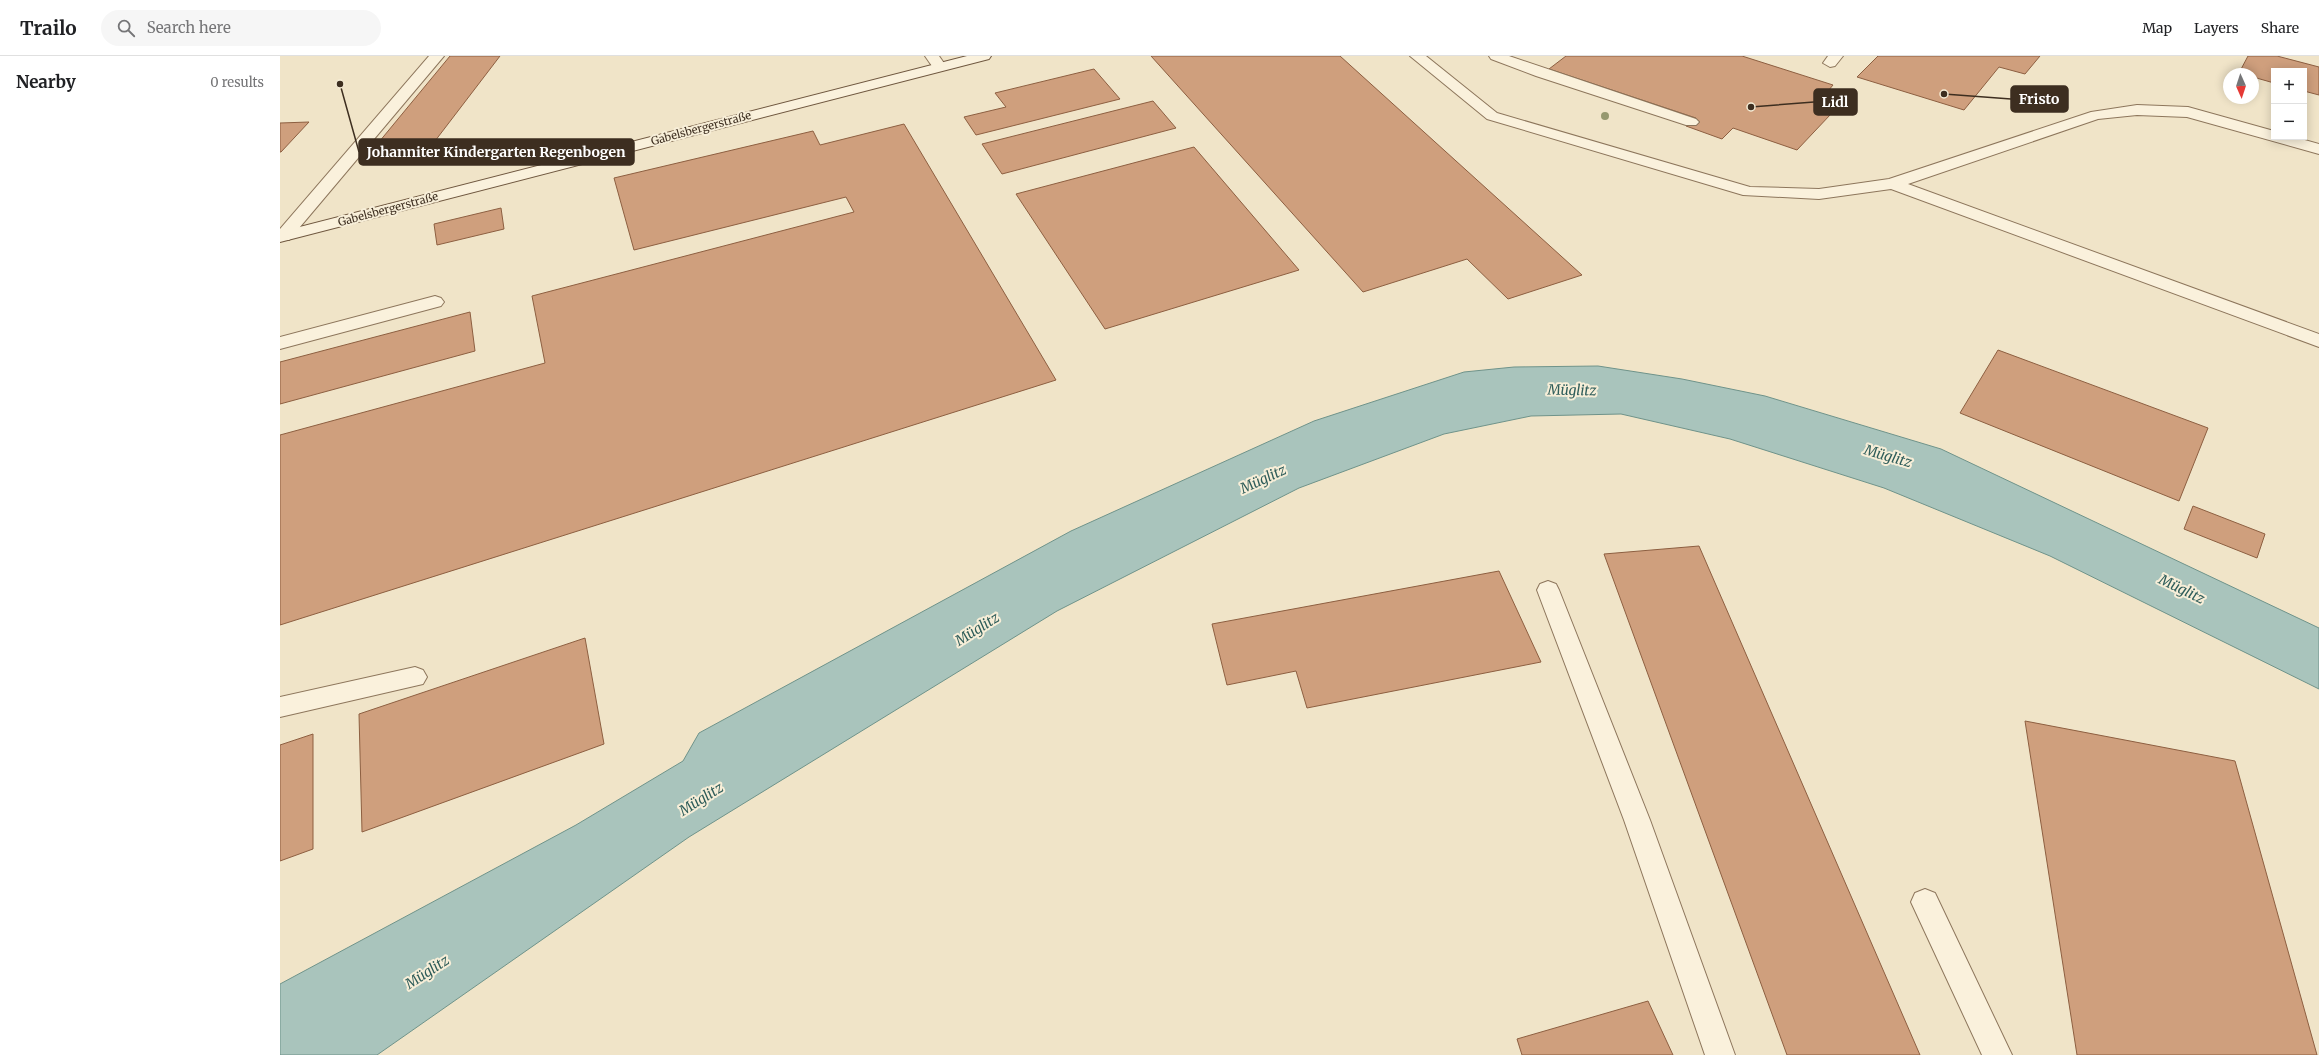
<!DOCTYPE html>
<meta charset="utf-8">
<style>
body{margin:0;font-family:Merriweather,serif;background:#f6f6f6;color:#202124}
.controls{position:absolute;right:12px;top:12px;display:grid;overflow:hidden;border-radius:0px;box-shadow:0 2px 10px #0003}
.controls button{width:36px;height:36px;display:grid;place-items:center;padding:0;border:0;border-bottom:1px solid #e0e0e0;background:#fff;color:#202124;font:20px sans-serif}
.compass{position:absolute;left:1943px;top:12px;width:36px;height:36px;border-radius:50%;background:#fff;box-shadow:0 2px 10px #0003;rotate:177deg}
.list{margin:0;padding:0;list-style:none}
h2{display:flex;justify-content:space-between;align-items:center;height:52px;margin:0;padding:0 16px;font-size:17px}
h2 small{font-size:13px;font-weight:400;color:#757577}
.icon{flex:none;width:22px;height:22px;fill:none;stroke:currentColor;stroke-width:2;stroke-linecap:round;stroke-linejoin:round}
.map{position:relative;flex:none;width:2039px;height:999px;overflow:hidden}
header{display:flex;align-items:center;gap:24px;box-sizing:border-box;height:56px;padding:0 20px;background:#fff;border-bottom:1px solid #e0e0e0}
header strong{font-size:19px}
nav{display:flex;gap:22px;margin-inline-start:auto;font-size:14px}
.search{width:280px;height:36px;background:#f6f6f6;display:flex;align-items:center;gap:10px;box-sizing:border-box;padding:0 14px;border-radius:22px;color:#757577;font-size:15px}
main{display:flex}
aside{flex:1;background:#fff}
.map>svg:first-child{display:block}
</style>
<header>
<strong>Trailo</strong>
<div class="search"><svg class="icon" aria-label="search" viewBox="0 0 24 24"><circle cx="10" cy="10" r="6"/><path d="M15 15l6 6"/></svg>Search here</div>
<nav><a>Map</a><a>Layers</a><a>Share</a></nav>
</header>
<main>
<aside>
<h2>Nearby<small>0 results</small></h2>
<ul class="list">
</ul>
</aside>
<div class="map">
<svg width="2039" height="999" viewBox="0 0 2039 999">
<rect width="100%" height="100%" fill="#f0e4c8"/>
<path fill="#a9c4bc" stroke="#6f938a" d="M1318 310 1402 323 1485 340 1661 393 2039 572V633L1770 500 1604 432 1450 383 1341 358 1251 360 1164 378 1019 432 777 555 409 781 97 999H0V928L296 769 403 705 419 677 791 475 1034 365 1184 316 1234 311Z"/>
<path fill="#cf9f7d" stroke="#8d5f41" d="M170 0H220L155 85 99 86Z
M871 0H1060L1302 219 1228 243 1187 203 1083 236Z
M1286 0H1462L1553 29 1548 35 1567 41 1517 94 1453 72 1442 83 1406 70 1416 62 1269 13Z
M1598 0H1760L1745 18 1719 11 1684 54 1577 21Z
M1968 0H1997L2039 11V39L2024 35V15H1994V27L1973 21V18L1959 17Z
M814 13 840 43 696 79 684 61 726 51 715 37Z
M873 45 896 72 722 118 702 88Z
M29 66 1 96H0V67Z
M624 68 776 324 0 569V379L265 307 252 240 574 156 566 141 354 194 334 122 533 75 540 89Z
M914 91 1019 214 825 273 736 138Z
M221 152 224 173 157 189 154 168Z
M190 256 195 295 0 348V306Z
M1718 294 1928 372 1899 445 1680 357Z
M1913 450 1985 478 1977 502 1904 473Z
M1419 490 1640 999H1507L1324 498Z
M1219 515 1261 606 1027 652 1016 615 947 629 932 568Z
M305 582 324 688 82 776 79 658Z
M1745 665 1955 705 2037 999H1797Z
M33 678V793L0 805V689Z
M1368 945 1393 999H1242L1237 983Z"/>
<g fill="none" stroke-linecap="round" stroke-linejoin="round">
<g stroke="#8d765c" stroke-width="2">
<path id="lane" d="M149 0H164L9 184H0V173Z
M1130 0H1146L1217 57 1470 131 1539 133 1609 123 1811 56 1857 49 1908 51 1994 75V81H2014L2039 88V98L1907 61 1857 59 1818 63 1628 128 2039 278V291L1611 133 1539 143 1463 139 1207 63Z
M1209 0H1229L1416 63 1419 66 1416 69H1406L1256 20 1211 3Z
M1548 0H1563L1555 10 1550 11 1543 7Z
M155 240 161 242 164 246 161 250 0 293V281Z
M1268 525 1276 528 1279 534 1370 764 1455 999H1425L1344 764 1257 534 1260 528Z
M135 611 143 614 147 621 143 628 0 661V641Z
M1645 833 1655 837 1732 999H1702L1631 846 1635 837Z"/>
</g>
<g stroke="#8d765c" stroke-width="2">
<path id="street" d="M645 0H659L666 10 659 14 654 13Z"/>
</g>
<g stroke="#6f573f" stroke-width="2">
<path id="secondary" d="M687 0H711L709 3 0 186V176Z"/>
</g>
<use href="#lane" fill="#faf1dc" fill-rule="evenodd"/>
<use href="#street" fill="#faf1dc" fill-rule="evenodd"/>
<use href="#secondary" fill="#faf1dc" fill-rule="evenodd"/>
</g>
<circle fill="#96986f" cx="1325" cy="60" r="4"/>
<g text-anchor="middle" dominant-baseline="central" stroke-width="4" stroke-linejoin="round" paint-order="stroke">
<g font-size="11" fill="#3d2e20" stroke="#f7eed8">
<text transform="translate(421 72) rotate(-15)">Gabelsbergerstraße</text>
<text transform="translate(108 153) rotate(-15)">Gabelsbergerstraße</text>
</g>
<g font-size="14" font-style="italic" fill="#2f5d5a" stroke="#f7eed8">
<text transform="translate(1292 334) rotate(1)">Müglitz</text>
<text transform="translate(1608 400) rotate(16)">Müglitz</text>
<text transform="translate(983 423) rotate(-25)">Müglitz</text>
<text transform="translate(1902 533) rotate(26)">Müglitz</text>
<text transform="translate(697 573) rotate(-32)">Müglitz</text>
<text transform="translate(421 743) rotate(-32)">Müglitz</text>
<text transform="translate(147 916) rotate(-33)">Müglitz</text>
</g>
</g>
<path fill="none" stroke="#3d2e20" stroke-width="1.5" d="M1664 38L1731 43M1471 51L1534 46M60 28L79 96"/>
<g fill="#3d2e20" stroke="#f7eed8" stroke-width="1.5">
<circle cx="1664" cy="38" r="4"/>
<circle cx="1471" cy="51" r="4"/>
<circle cx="60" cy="28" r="4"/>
</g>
<g fill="#3d2e20" stroke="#3d2e20" stroke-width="1.5">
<rect x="1731" y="30" width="57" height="26" rx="4"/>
<rect x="1534" y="33" width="43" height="26" rx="4"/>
<rect x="79" y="83" width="275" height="26" rx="4"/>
</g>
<g font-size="14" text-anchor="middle" font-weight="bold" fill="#fff">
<text x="1759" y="48">Fristo</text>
<text x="1555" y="51">Lidl</text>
<text x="216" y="101">Johanniter Kindergarten Regenbogen</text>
</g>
</svg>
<div class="controls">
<button>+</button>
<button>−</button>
</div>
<svg class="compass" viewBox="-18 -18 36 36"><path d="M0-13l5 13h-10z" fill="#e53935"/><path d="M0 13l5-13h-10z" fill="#757577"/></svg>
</div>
</main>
